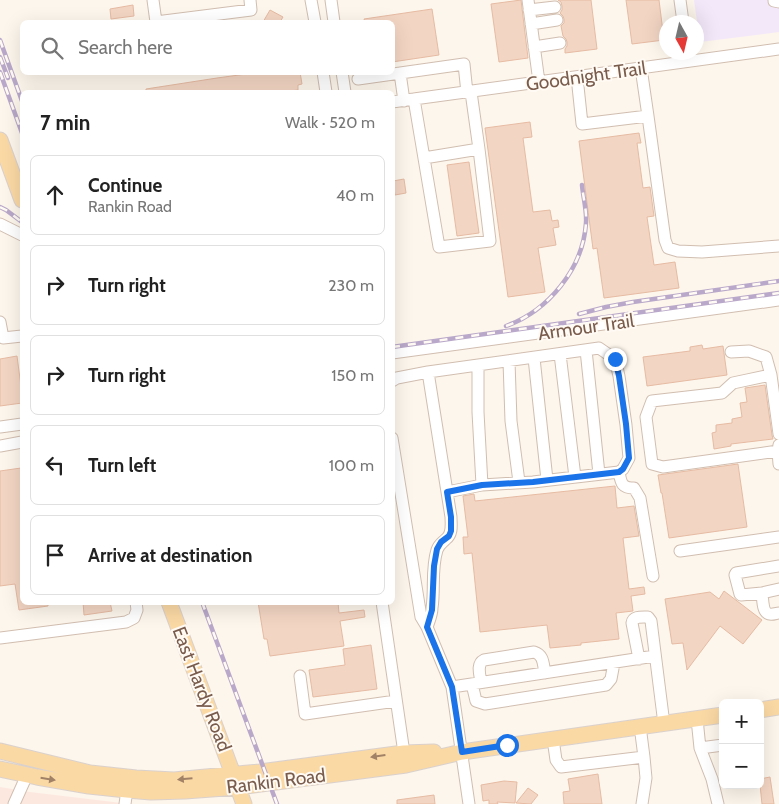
<!DOCTYPE html>
<meta charset="utf-8">
<style>
body{margin:0;font-family:Cabin,sans-serif;background:#f6f6f6;color:#222}
.controls{position:absolute;right:15px;bottom:15px;display:grid;overflow:hidden;border-radius:8px;box-shadow:0 5px 20px #0002}
.controls button{width:45px;height:45px;display:grid;place-items:center;padding:0;border:0;border-bottom:1px solid #e0e0e0;background:#fff;color:#222;font:25px sans-serif}
.compass{position:absolute;left:659px;top:15px;width:45px;height:45px;border-radius:50%;background:#fff;box-shadow:0 5px 20px #0002;rotate:172deg}
.stop{position:absolute;width:15px;height:15px;margin:-11px;border:4px solid #1a73e8;border-radius:50%;background:#fff}
.stop.end{background:#1a73e8;border-color:#fff;box-shadow:0 1px 5px #0008}
.list{margin:0;padding:0;list-style:none}
h2{display:flex;justify-content:space-between;align-items:center;height:65px;margin:0;padding:0 20px;font-size:21px}
h2 small{font-size:16px;font-weight:400;color:#767676}
.list li{display:grid;grid-template-columns:32px 1fr auto;gap:15px;align-items:center;box-sizing:border-box;height:80px;margin:0 10px 10px;padding:0 10px;border:1px solid #e0e0e0;border-radius:8px}
.list b{display:block;font-size:19px;white-space:nowrap}
.list p{margin:0;font-size:16px;white-space:nowrap;color:#767676}
.list em{font-size:16px;font-style:normal;color:#767676}
.icon{flex:none;width:28px;height:28px;fill:none;stroke:currentColor;stroke-width:2;stroke-linecap:round;stroke-linejoin:round}
.map{position:relative;flex:none;width:779px;height:804px;overflow:hidden}
.search{position:absolute;background:#fff;box-shadow:0 5px 20px #0002;left:20px;top:20px;width:375px;height:55px;display:flex;align-items:center;gap:12px;box-sizing:border-box;padding:0 18px;border-radius:8px;color:#767676;font-size:19px}
.panel{position:absolute;background:#fff;box-shadow:0 5px 20px #0002;left:20px;top:90px;width:375px;height:515px;border-radius:8px}
.map>svg:first-child{display:block}
</style>
<div class="map">
<svg width="779" height="804" viewBox="0 0 779 804">
<rect width="100%" height="100%" fill="#fdf6ec"/>
<path fill="#fde8e0" d="M0 787 30 792 130 804H0Z"/>
<path fill="#f3e8fa" d="M694 0H779V32L700 42Z"/>
<path fill="#f3d5c3" stroke="#e6bba3" d="M521 0 528 58 499 62 491 4Z
M558 0H591L597 49 565 53V49L567 46V42L566 39 563 36 561 26 564 23V19L563 16 560 13 562 10V6L561 2Z
M626 0H659L664 40 632 44Z
M133 5 134 16 111 19 110 9Z
M432 9 439 55 392 62V22H365L364 19Z
M270 10 283 17 280 22H263Z
M261 72H300L302 84 298 85V90L282 92H146V89L217 78Z
M530 122 532 137 523 138 533 212 550 210 552 221 558 220 559 227 553 228 556 245 538 248 545 292 508 297 485 128Z
M639 133 641 143H637L643 188 650 187 654 216 647 217 654 265 675 262 679 288 604 298 597 248 593 249 579 141Z
M469 162 479 233 457 236 447 165Z
M404 179 406 193 395 195 393 181Z
M702 345 703 349 723 346 727 375 647 386 643 357 690 351V347Z
M17 356 22 394V403L0 406V359Z
M765 385 772 435 773 439 731 444V446L714 449 712 433 716 432V425L732 423V419L742 417 740 403 747 402 745 388Z
M738 464 747 527 669 538 662 493H661L658 475Z
M21 468 22 479V602H48V606L19 610 15 584 0 586V471Z
M615 486 617 508 634 506 639 536 623 538 629 589 644 587 645 594 631 596 633 611 616 613 619 639 581 643V645L550 648 547 625 480 632 472 553 464 554 463 537H468L463 496 474 494 475 501Z
M724 591 762 620 743 644 720 626 687 670 683 643 672 644 665 599 710 592 719 599Z
M83 602H110L112 611 84 615Z
M258 602H338L339 613 364 610 365 617 340 621 344 646 270 656 267 639H264Z
M371 645 377 689 313 697 309 670 345 665 343 649Z
M598 774 602 804H564L563 792 570 791 568 779Z
M770 777 774 804H762L760 785V779Z
M504 781 517 782 515 803 497 802 498 804H489V800L483 801 481 785Z
M528 788 538 795 531 804 516 803Z
M434 795 435 804H397V800Z"/>
<g fill="none" stroke-linecap="round" stroke-linejoin="round">
<g stroke="#d1beb0" stroke-width="13">
<path id="minor" d="M153 0 156 22 251 10 250 0
M311 0 315 22
M331 0 334 22
M528 0 539 82
M680 0 683 22
M774 0V1L779 2
M529 10 555 7
M531 24 557 20
M534 47 560 43
M323 72 326 92
M342 72 345 92
M400 73 404 101
M577 77 582 124 648 116 641 68
M358 79 464 64 467 93
M414 99 439 247 490 241 479 149 471 92
M392 102 779 49
M648 116 665 240 668 248 678 251 702 252 779 246
M424 158 479 149
M0 224 22 235
M0 322 3 338 22 336
M586 350 599 474
M731 352 749 351 766 357 771 375 779 434
M392 353 779 300
M560 354 575 477
M534 358 547 480
M509 361 511 421 519 482
M478 366V412L482 485 533 482 619 472
M771 375 733 383 722 393 652 401 646 417 652 464 663 467 778 451
M392 381 397 378 428 372 599 348 615 359 619 376 626 425 629 458 623 469 619 472C621 482 621 488 634 488L640 498 653 576
M0 427 22 424
M392 438 421 617 427 627 452 687 469 804
M779 445 778 451 779 464
M0 446 22 442
M447 492 482 485
M680 551 779 537
M779 566 736 573 735 575 740 594 741 595 762 593C763 599 762 612 769 614 773 615 776 613 779 613
M762 593 779 589
M382 602 404 753
M427 627C429 621 432 615 432 608 435 589 431 569 437 550 439 544 442 543 446 539 453 534 451 524 451 517L428 372
M0 638 126 622 134 618 137 610 136 602
M639 659 632 623C633 616 641 617 648 617L651 621 664 724
M300 676 305 714 396 701
M481 682C480 675 476 664 484 660L534 652C544 655 543 664 545 673
M472 684 476 701 485 704 606 685 611 679 614 663
M452 687 655 656
M697 719 700 748 712 779 718 804
M640 726 644 757 646 778 642 804
M553 739 556 760 561 767 644 757
M700 748 723 745
M14 804 27 775
M125 804 127 790"/>
</g>
<g stroke="#dad1cd" stroke-width="17">
<path id="major" d="M0 140 22 200
M169 602 244 804
M760 710 779 707
M0 751 90 773 136 778 174 780 260 772 404 753 434 752
M0 769 37 777 89 786 127 790 151 792 185 791 238 787 406 765 462 752 723 715"/>
</g>
<use href="#minor" stroke="#fff" stroke-width="11"/>
<use href="#major" stroke="#fbd9a5" stroke-width="15"/>
<g stroke="#b9a8c9" stroke-width="4.5">
<path id="rail" d="M0 40 22 101
M0 57 8 78
M0 72 22 133
M0 207 6 210 22 222
M579 314 606 307 633 302 779 281
M506 326C548 311 583 269 586 223 587 211 583 197 582 185
M392 347 779 293
M202 602 277 804"/>
</g>
<use href="#rail" stroke="#fffaf3" stroke-width="2.5" stroke-dasharray="8" stroke-linecap="butt"/>
</g>
<defs><path id="oneway-solid" d="M-6-.8H1V-3.2L6.5 0L1 3.2V.8H-6Z" transform="scale(1.25)"/></defs>
<g fill="#a18267">
<use href="#oneway-solid" transform="translate(378 756) rotate(172)"/>
<use href="#oneway-solid" transform="translate(48 779) rotate(9)"/>
<use href="#oneway-solid" transform="translate(185 779) rotate(175)"/>
</g>
<g fill="none" stroke-linecap="round" stroke-linejoin="round">
<path stroke="#1a73e8" stroke-width="6" d="M507 745 462 752 452 687 427 627 432 610 434 566 437 549 441 542 449 536 451 531V517L447 492 482 485 533 482 619 472 623 469 629 458 626 424 619 376 615 359"/>
</g>
<g text-anchor="middle" dominant-baseline="central" stroke-width="4" stroke-linejoin="round" paint-order="stroke">
<g font-size="19" fill="#7a5c4d" stroke="#fffaf3">
<text transform="translate(586 76) rotate(-8)">Goodnight Trail</text>
<text transform="translate(586 327) rotate(-8)">Armour Trail</text>
<text transform="translate(202 689) rotate(69)">East Hardy Road</text>
<text transform="translate(276 781) rotate(-7)">Rankin Road</text>
</g>
</g>
</svg>
<div class="controls">
<button>+</button>
<button>−</button>
</div>
<svg class="compass" viewBox="-18 -18 36 36"><path d="M0-13l5 13h-10z" fill="#e53935"/><path d="M0 13l5-13h-10z" fill="#767676"/></svg>
<div class="stop" style="left:507px;top:745px"></div>
<div class="stop end" style="left:615px;top:359px"></div>
<div class="search"><svg class="icon" aria-label="search" viewBox="0 0 24 24"><circle cx="10" cy="10" r="6"/><path d="M15 15l6 6"/></svg>Search here</div>
<section class="panel">
<h2>7 min<small>Walk · 520 m</small></h2>
<ul class="list">
<li><svg class="icon" aria-label="ahead" viewBox="0 0 24 24"><path d="M12 20V5M6 11l6-6 6 6"/></svg><div><b>Continue</b><p>Rankin Road</p></div><em>40 m</em></li>
<li><svg class="icon" aria-label="right" viewBox="0 0 24 24"><path d="M7 20v-9h11M14 6l5 5-5 5"/></svg><div><b>Turn right</b></div><em>230 m</em></li>
<li><svg class="icon" aria-label="right" viewBox="0 0 24 24"><path d="M7 20v-9h11M14 6l5 5-5 5"/></svg><div><b>Turn right</b></div><em>150 m</em></li>
<li><svg class="icon" aria-label="left" viewBox="0 0 24 24"><path d="M17 20v-9H6M10 6l-5 5 5 5"/></svg><div><b>Turn left</b></div><em>100 m</em></li>
<li><svg class="icon" aria-label="arrive" viewBox="0 0 24 24"><path d="M6 21V4h12l-3 4 3 4H6"/></svg><div><b>Arrive at destination</b></div></li>
</ul>
</section>
</div>
